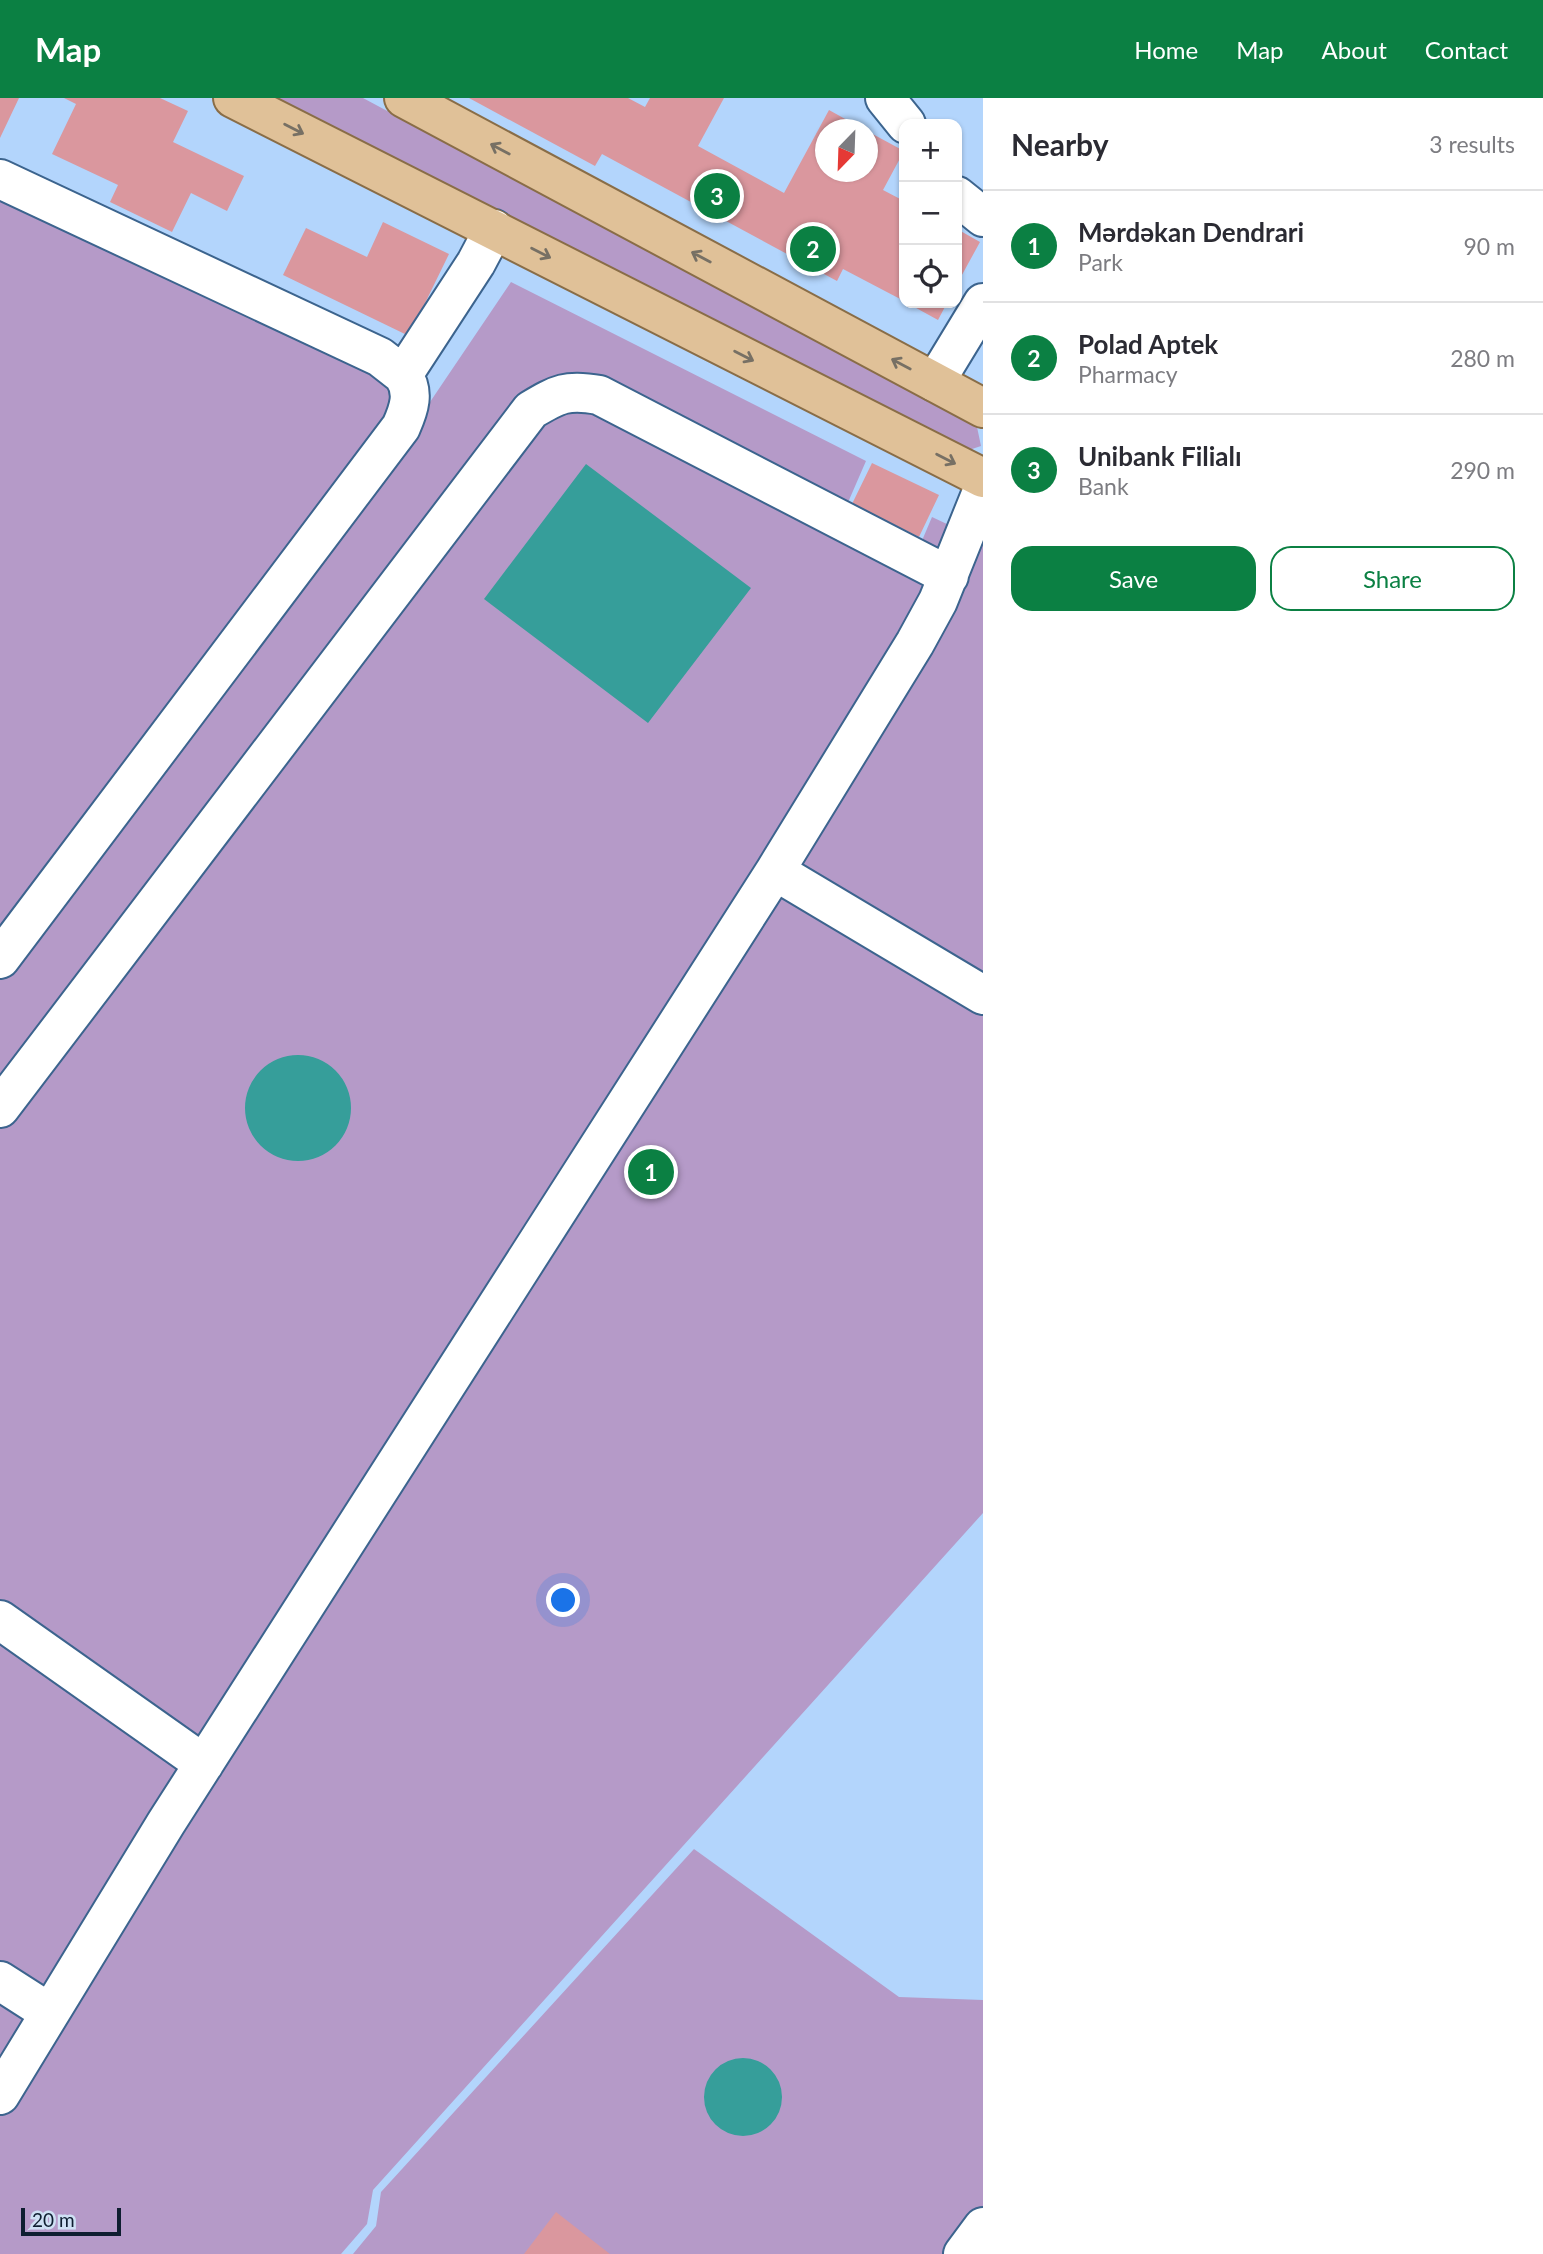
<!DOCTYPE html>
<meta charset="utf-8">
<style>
body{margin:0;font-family:Lato,sans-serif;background:#f7f7f7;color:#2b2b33}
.controls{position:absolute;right:21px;top:21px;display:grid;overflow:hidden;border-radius:14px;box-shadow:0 2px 5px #0004}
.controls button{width:63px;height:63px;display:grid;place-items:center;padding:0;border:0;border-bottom:2px solid #e1e1e2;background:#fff;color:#2b2b33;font:35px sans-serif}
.compass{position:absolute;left:815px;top:21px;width:63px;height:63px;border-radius:50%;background:#fff;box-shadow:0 2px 5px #0004;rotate:203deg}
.scale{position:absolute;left:21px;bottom:18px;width:100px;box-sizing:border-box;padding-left:7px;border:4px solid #0e1e30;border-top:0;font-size:19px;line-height:24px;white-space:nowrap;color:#0e1e30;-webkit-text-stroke:5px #cfe1f4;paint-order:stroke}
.you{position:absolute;left:564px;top:1503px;width:24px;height:24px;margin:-18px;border:5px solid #fff;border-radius:50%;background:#1a73e8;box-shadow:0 0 0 10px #1a73e833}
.badge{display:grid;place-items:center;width:46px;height:46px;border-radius:50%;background:#0b8043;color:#fff;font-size:23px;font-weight:700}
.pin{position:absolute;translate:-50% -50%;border:4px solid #fff;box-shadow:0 2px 7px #0006}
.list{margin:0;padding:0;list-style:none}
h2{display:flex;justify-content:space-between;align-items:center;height:91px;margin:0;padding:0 28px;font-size:30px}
h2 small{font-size:23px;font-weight:400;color:#7c7c81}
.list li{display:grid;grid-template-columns:46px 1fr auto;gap:21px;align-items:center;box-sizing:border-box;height:112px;padding:0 28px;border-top:2px solid #e1e1e2}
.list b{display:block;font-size:26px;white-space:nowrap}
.list p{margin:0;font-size:23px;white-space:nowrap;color:#7c7c81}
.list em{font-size:23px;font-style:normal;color:#7c7c81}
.actions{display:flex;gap:14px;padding:21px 28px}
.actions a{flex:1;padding:16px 0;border:2px solid #0b8043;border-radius:21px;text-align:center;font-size:24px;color:#0b8043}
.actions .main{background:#0b8043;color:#fff}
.icon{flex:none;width:38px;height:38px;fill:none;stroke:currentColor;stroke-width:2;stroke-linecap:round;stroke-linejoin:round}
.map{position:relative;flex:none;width:983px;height:2156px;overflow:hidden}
header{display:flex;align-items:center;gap:42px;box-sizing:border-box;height:98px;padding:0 35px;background:#0b8043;color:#fff}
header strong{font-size:33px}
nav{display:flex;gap:38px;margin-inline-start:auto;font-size:24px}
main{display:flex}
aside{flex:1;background:#fff}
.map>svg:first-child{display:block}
</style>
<header>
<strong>Map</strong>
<nav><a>Home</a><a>Map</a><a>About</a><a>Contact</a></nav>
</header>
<main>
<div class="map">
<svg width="983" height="2156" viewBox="0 0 983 2156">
<rect width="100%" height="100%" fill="#b3d5fc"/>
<path fill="#b59ac8" d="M270 0H363L977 329 981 348 963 354Z
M0 100 430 304 511 184 866 363 846 409 921 445 932 419 983 443V1415L373 2092 367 2126 341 2156H0Z
M694 1751 899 1899 983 1902V2156H353L376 2128 381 2094Z"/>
<path fill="#369e9a" d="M586 366 751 490 648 625 484 501Z
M245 1010a53 53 0 1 1 106 0a53 53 0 1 1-106 0Z
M704 1999a39 39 0 1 1 78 0a39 39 0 1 1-78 0Z"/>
<path fill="#da979e" d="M0 0H19L0 40Z
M64 0H160L188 13 173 44 244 78 227 113 191 95 172 134 110 104 118 87 52 56 76 6Z
M469 0H628L645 9 650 0H724L698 48 784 95 829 12 865 32H825V74H867V33L904 53 883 92 904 103V203L843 171 837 183 602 56 595 68Z
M383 124 449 156 409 238 283 177 306 130 367 159Z
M957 131 980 144 957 186Z
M907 205H947L938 222Z
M872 365 939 397 919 439 852 406Z
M556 2114 610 2156H524Z"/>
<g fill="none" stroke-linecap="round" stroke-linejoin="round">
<g stroke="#3c648e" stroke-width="42">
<path id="minor" d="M885 0 906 26
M0 81 380 259 403 277 476 165 494 131
M957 98 983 119
M935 284 983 205
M775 773 983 897
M0 861 401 329C409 311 415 294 403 277
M0 1010 531 312C558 296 567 291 599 297L949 478
M0 1522 204 1666
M0 1883 50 1915
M0 1997 166 1725 775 773 915 545 938 503 983 391
M963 2156 983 2129"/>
</g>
<g stroke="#896d47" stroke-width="42">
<path id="major" d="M233 0 983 380
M404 0 983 310"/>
</g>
<use href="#minor" stroke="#fff" stroke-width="38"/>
<use href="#major" stroke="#e0c198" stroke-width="38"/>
</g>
<defs><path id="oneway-shaft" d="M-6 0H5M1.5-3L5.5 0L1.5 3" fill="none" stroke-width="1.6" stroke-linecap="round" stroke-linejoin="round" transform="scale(1.75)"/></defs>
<g stroke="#777064">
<use href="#oneway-shaft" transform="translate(294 31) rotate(27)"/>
<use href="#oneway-shaft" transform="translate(500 51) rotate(-152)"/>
<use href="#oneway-shaft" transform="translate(541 155) rotate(27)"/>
<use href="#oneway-shaft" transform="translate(701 159) rotate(-152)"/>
<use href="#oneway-shaft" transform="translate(744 258) rotate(27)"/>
<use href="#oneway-shaft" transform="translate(901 266) rotate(-152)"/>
<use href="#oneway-shaft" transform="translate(946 361) rotate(27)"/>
</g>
</svg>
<div class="controls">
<button>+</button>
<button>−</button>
<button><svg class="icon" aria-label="locate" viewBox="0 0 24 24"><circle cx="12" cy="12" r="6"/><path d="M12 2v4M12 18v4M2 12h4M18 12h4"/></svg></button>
</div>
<svg class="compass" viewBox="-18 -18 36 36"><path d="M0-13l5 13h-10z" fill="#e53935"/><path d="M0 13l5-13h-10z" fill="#7c7c81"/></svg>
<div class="scale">20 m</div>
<div class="you"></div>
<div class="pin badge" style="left:651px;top:1074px">1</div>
<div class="pin badge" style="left:813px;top:151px">2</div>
<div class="pin badge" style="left:717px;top:98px">3</div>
</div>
<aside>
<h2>Nearby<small>3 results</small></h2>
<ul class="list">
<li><span class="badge">1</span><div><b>Mərdəkan Dendrari</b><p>Park</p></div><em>90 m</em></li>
<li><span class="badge">2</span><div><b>Polad Aptek</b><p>Pharmacy</p></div><em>280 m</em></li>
<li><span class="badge">3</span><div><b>Unibank Filialı</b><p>Bank</p></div><em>290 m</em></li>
</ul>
<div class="actions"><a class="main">Save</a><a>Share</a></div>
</aside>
</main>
